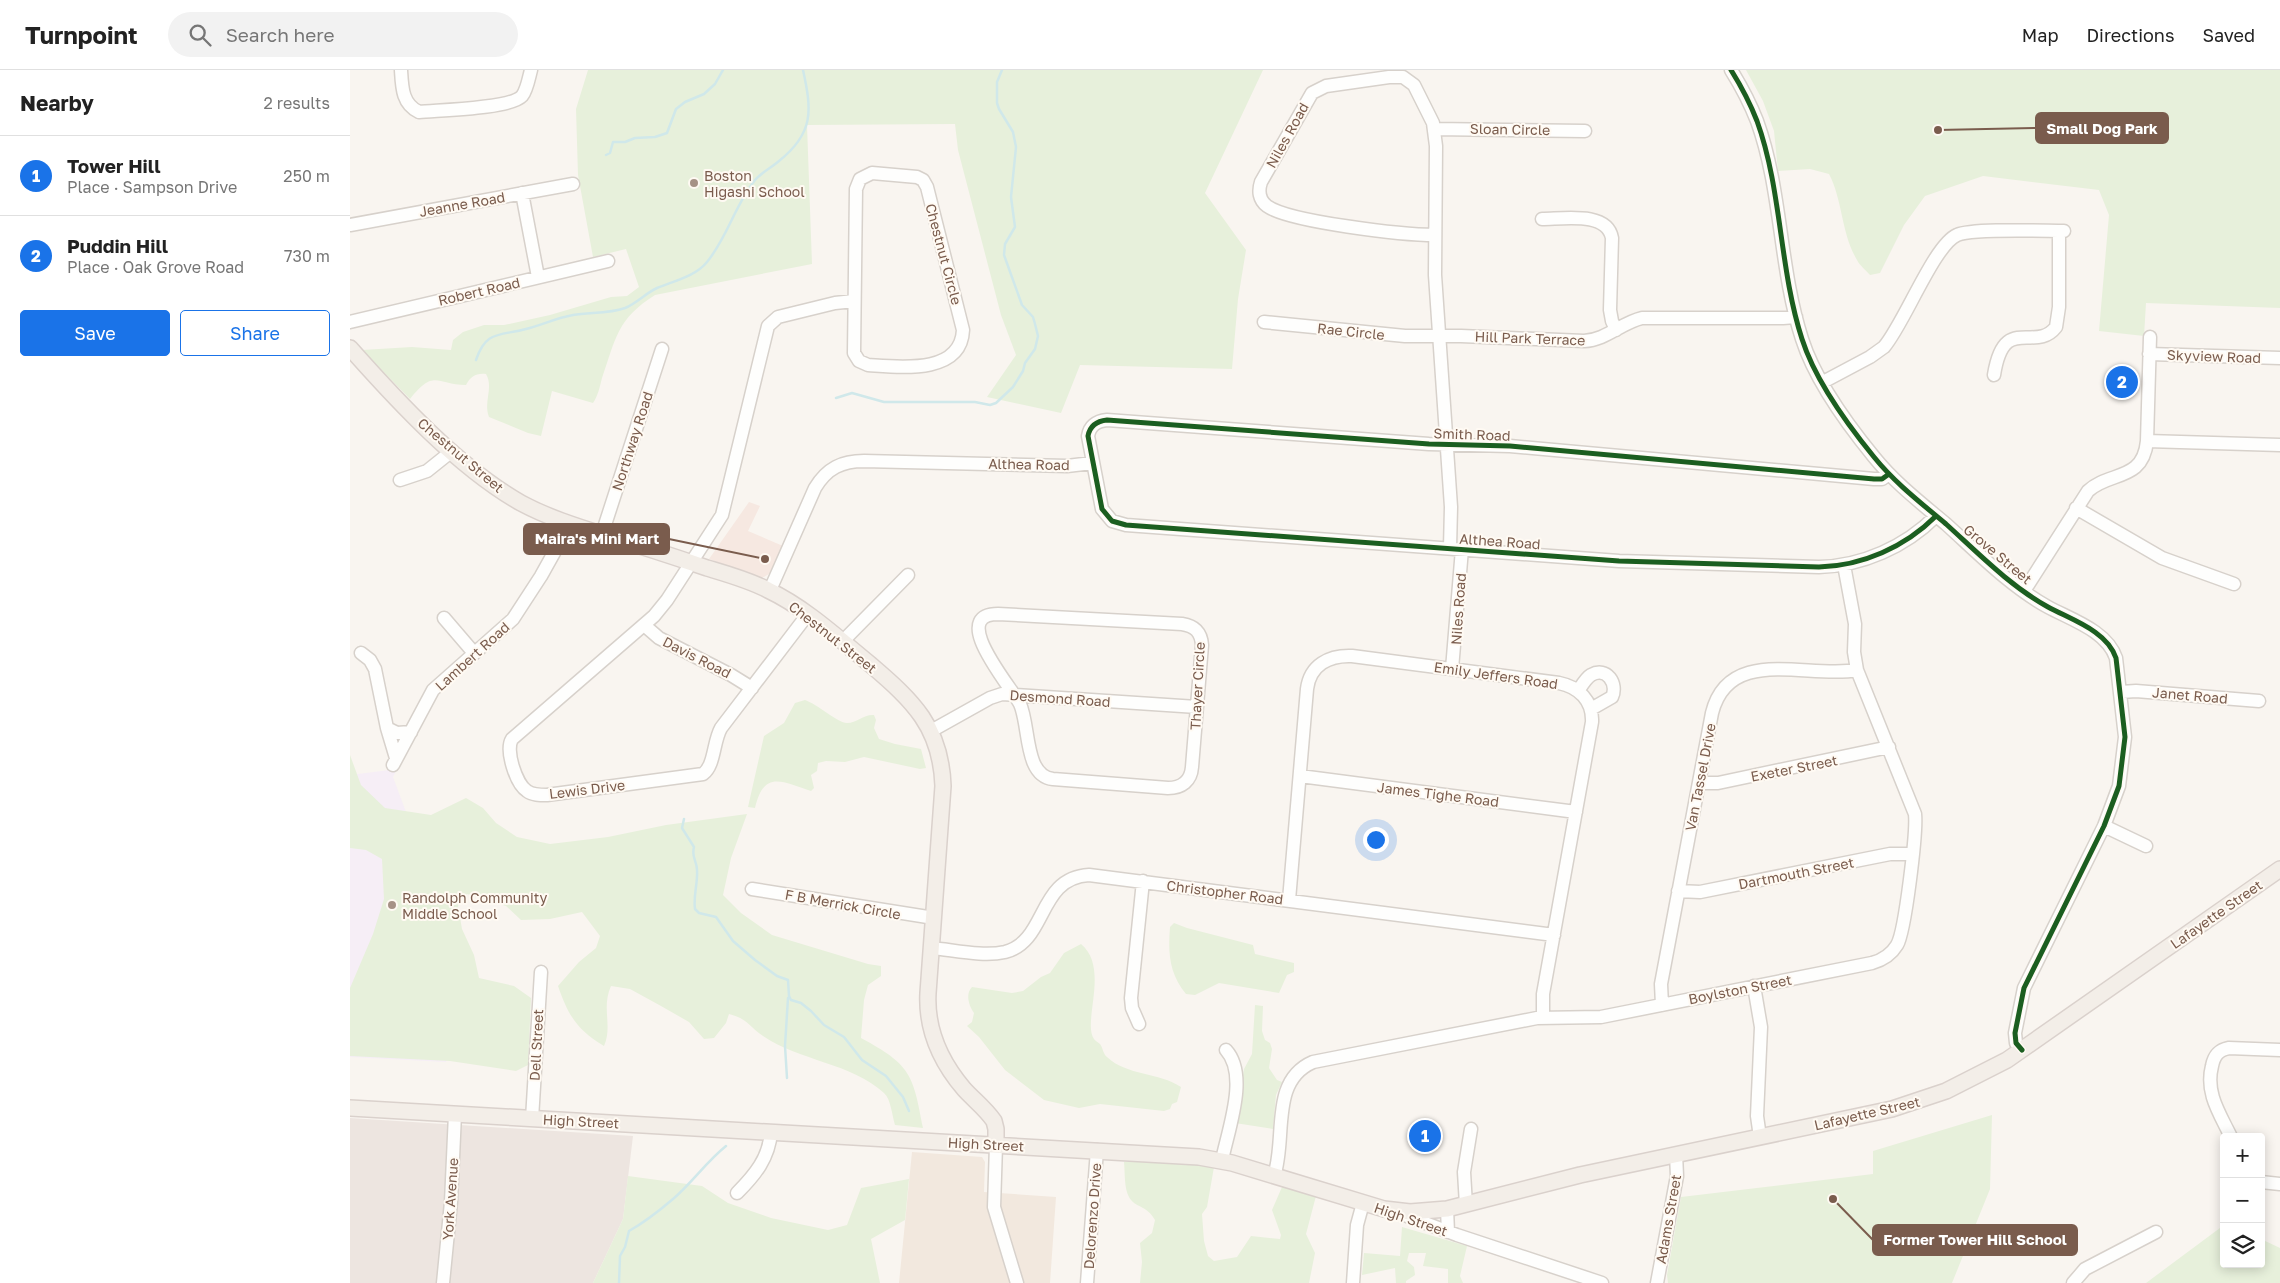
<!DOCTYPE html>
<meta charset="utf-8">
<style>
body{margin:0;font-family:"Golos Text",sans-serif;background:#f2f2f2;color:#222}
.controls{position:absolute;right:15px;bottom:15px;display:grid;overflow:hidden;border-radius:5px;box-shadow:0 2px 12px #0003}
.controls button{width:45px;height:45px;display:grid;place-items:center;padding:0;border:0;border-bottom:1px solid #e0e0e0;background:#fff;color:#222;font:25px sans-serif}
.you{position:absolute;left:1025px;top:769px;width:18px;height:18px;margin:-12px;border:4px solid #fff;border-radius:50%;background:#1a73e8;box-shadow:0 0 0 8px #1a73e833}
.badge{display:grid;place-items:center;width:32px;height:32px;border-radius:50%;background:#1a73e8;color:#fff;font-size:16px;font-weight:700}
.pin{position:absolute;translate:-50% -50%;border:2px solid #fff;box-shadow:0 1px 5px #0006}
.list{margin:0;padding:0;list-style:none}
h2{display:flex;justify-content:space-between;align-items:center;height:65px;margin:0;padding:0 20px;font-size:21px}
h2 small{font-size:16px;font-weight:400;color:#767676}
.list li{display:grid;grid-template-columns:32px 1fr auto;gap:15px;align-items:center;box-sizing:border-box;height:80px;padding:0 20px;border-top:1px solid #e0e0e0}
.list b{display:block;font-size:19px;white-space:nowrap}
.list p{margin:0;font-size:16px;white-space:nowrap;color:#767676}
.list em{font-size:16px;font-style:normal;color:#767676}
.actions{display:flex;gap:10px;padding:15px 20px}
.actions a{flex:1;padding:11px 0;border:1px solid #1a73e8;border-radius:5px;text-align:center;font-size:18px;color:#1a73e8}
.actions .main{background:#1a73e8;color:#fff}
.icon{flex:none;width:28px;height:28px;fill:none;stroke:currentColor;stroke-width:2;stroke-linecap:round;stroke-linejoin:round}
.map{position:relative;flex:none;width:1930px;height:1213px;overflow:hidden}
header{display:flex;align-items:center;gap:30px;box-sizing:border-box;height:70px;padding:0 25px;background:#fff;border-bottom:1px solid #e0e0e0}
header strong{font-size:24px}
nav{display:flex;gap:28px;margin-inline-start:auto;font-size:18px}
.search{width:350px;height:45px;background:#f2f2f2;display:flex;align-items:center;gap:12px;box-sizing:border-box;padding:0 18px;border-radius:28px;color:#767676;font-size:19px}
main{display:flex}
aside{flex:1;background:#fff}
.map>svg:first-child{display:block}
</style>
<header>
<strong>Turnpoint</strong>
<div class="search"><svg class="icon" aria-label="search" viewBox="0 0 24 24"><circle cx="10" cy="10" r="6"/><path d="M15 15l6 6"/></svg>Search here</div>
<nav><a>Map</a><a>Directions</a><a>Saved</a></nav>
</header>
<main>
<aside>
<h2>Nearby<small>2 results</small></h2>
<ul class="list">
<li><span class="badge">1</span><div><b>Tower Hill</b><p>Place · Sampson Drive</p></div><em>250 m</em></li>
<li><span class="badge">2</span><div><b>Puddin Hill</b><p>Place · Oak Grove Road</p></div><em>730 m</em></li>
</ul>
<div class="actions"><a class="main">Save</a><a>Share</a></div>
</aside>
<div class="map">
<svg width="1930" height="1213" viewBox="0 0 1930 1213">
<rect width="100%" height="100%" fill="#f9f5f0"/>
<path fill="#f2e8de" d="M562 1082 632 1087 635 1092 634 1122 706 1127 700 1213H549Z"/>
<path fill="#f6e8e1" d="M399 432 410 436 398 461 433 476 422 502 414 507H408L359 489Z"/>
<path fill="#ede5e0" d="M0 1048 283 1066 273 1149 243 1213H0Z"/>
<path fill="#f6eef6" d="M47 699 43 707 103 869 96 992 0 987V705Z"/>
<path fill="#e7f0db" d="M238 0H913L855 123 896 180 888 229 882 299 730 295 711 343 637 327 666 285 651 245 608 80 605 54 457 55 462 194 305 225C267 249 266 268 252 308 250 316 248 326 243 333L202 321 191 366 178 363 139 347C133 332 144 318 136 304 126 303 121 306 116 315 86 315 85 298 60 329L12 280 62 277 101 280 103 270 113 262 134 255H154L200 245 261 227 277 226 289 217 276 179 243 187 228 105 226 39Z
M1396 0H1930V238L1796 233 1794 266 1749 261 1759 145 1749 120 1633 106 1575 126 1554 155 1530 203 1520 205C1516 200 1510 196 1507 190 1491 163 1493 131 1479 104L1460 99 1428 101 1424 61 1413 31Z
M455 630C467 634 488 653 497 653 507 653 514 644 524 645L526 650 524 658 529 669 545 674 571 679 576 698 570 699 514 687 495 692 476 691 468 693 467 701 461 705 464 718 461 721C431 711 414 700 405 738L398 737 414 666 434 653 445 633Z
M0 685 11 715 35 738 81 745 116 728 133 738 146 753 167 767 200 774 258 767 316 755 397 744 381 788 373 825 391 843 422 865 518 894 531 896V906L518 915 514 930 511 968C561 995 563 1004 573 1058L545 1055C542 1046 541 1029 534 1023 501 993 450 991 413 966 399 957 399 949 379 944L376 953 364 968 354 969 339 952 311 936 280 919 261 916C251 938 263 956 254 976 227 960 218 945 208 916L229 892 246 878 250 866 232 842 200 849 171 850 156 836 117 824 108 836 112 859 124 885 129 908 164 916 181 928 178 995 166 1001 100 991 0 986V918L23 864 34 829 32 789 16 780 0 778Z
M824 853 837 858 903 875 905 884 944 893V902L937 905 929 923 869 913 845 925 836 924C819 903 818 883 820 857Z
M731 874C760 898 732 952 744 969 745 971 748 972 750 974 753 978 753 984 757 987 777 1006 809 1002 831 1017L827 1032 822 1034 820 1039 814 1041 750 1034 729 1038 694 1030 655 1000 629 967 617 956 622 952 624 943C619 936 615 924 622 917L662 923 673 921 691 907 700 903 714 883Z
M905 935 913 936 912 961 915 970 920 973 922 979 919 998 927 1010 932 1012 926 1025 923 1059 885 1053 894 999 902 984Z
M1642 1045 1640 1119 1602 1213H1318L1317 1205 1331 1127 1523 1104V1081Z
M774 1092H831L864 1097 857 1137 852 1144 854 1171 858 1186 864 1191 887 1187 901 1166 930 1169 931 1165 922 1140 932 1117 966 1126 956 1164 965 1183 959 1213H790L792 1192 790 1173 802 1163 805 1150C797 1135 785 1138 779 1127 774 1119 775 1102 774 1092Z
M278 1106 352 1116 378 1133 421 1148 478 1160 497 1155 511 1118 559 1109 555 1150 521 1169 530 1213H243L273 1149Z
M1874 1155V1194H1911V1169L1930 1178V1213H1796Z
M1052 1157 1117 1176 1110 1206 1113 1213H1098V1199L1073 1196 1076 1183H1059L1057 1191 1064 1197 1065 1205 1056 1211V1213H1046L1045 1198 1012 1205 1014 1183 1050 1186Z"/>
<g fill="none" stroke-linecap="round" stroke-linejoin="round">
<path stroke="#d0e8ea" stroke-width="2.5" d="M256 85 260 83 263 72H275L285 68 305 67 317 63 326 39 335 32 354 24 365 14 373 0
M126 290C136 260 150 266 176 259 192 255 206 248 223 245 240 242 258 244 275 238 287 233 296 223 307 218 324 211 346 206 357 192 377 168 385 135 405 110 412 102 421 98 429 91 464 63 462 41 453 0
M486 328 502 323 534 332H625L640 335 646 333 663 317 673 301 675 293 685 279 688 266 685 254 683 247 672 235 654 185 655 174 665 157 661 127 666 77 663 62 649 39 647 33V12L652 0
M334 749 332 758 344 777C341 787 347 791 347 800 348 813 343 826 345 839L349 843 366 847 383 871 405 890 427 906 438 910 439 926 441 930 451 933 461 941 474 955 494 967 512 990 536 1006 553 1027 559 1041
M437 1008 435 976 438 928
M269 1213 270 1186 275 1177 279 1161C295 1152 309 1141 323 1129 342 1113 356 1092 376 1076"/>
<g stroke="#d7d1cb" stroke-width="15">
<path id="minor" d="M51 0C52 17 52 34 69 42 89 40 160 39 172 26 177 20 179 7 181 0
M1381 0C1391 16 1400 33 1407 51 1432 120 1429 198 1452 269 1465 310 1497 354 1524 387 1545 413 1571 433 1596 454 1628 483 1660 516 1698 537 1722 550 1757 561 1766 588L1775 667 1769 716 1754 756 1674 918 1665 963 1666 973 1672 980
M1084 59 1235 61
M522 103 567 107 573 110 577 117 613 260C611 305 549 297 518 295L509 291 504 283 506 119 510 109Z
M172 123 188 207
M1192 149C1213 149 1257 141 1262 168L1260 240 1262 251 1266 260
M0 155 223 114
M1085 165C1054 165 939 152 917 136 909 130 908 121 911 112L962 23 976 16 1039 7H1053L1064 15 1083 53 1086 76 1085 205 1101 437 1100 478
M0 252 258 191
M914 252 1055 266H1111L1234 271C1256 270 1271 253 1292 248H1433L1446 247
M1799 284 1930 288
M1644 305C1654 242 1685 284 1706 257L1709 237V161
M1473 312 1520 287 1534 277C1554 254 1584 175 1607 165 1622 158 1694 161 1714 161
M1797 371 1930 375
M1539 404 1532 409H1524L1160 376 1079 374 757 350C747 351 740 355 738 366L752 439 762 451 776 455 1269 491 1469 497C1512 496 1555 477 1586 446
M50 410 77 401 102 381
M1726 438 1812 488 1884 514
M252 464 312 279
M420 520 465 418C477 398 492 391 514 391L717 396 742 393
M1674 521 1738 421C1759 401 1793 412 1797 371L1800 267
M458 544 371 658C363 672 365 695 353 704L197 725C190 725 182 725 177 721 166 714 155 680 162 669L304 546 317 530 372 445 418 256 428 247 485 233 504 231
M648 544 832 554C845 556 851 562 852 575L842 697C841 711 832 718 818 718L703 709C674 706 680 656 670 634 662 618 597 544 648 544Z
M94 548 124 583
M294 555 309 568 381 605 402 618
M492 572 558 505
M11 583 20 590 25 599 37 658 47 663 61 662
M1102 599 1112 479
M1228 621C1232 615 1236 608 1241 605 1257 596 1268 614 1262 627L1241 639
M1771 622 1786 621 1909 631
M37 658 46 688
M581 661 640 628 652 624 847 637
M43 695 83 620 163 549 191 506 220 454
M950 706 1226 742
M1349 713H1368L1539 677
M1754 756 1796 776
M402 819 584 848
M1328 821 1350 822 1540 784H1563
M939 830 957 619C960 595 979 585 1002 586L1209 613C1229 617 1243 631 1242 652L1193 924V947
M581 878C604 880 633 887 655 882 698 871 687 808 739 805L1204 865
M1404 916 1411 957 1407 1046 1410 1067
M1312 935 1311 914 1362 643C1379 575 1458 609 1507 600
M789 954 782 938 781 928 793 811
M182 1049 191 902
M1881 1067C1870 1044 1855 1023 1862 996 1864 986 1868 980 1879 978L1930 980
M646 1075 644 1137 667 1213
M872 1090C878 1060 899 1005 876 980
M924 1106C937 1068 919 1011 963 992L1187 948 1251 947 1522 893C1533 890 1541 885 1547 875 1555 862 1567 762 1565 744L1507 600 1504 582 1505 554 1494 495
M1911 1112 1930 1114
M387 1123C405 1105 419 1088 421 1062
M1116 1135 1114 1102 1121 1059
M1097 1139 1098 1162
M1049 1143 1107 1165 1252 1213
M93 1213 101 1132 105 1044
M737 1213 747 1080
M1003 1213 1007 1155 1013 1133
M1307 1213 1327 1106 1326 1084
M1723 1213 1735 1199 1806 1162"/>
</g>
<g stroke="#dad1cc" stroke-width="18">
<path id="major" d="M0 278C47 331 109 398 171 433 197 447 225 456 254 465 288 475 322 486 357 498 377 504 399 510 418 520 456 538 489 569 521 595 563 631 591 657 593 716L578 923C576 960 591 992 614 1019 624 1030 636 1039 644 1051L646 1059V1075
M0 1038 849 1087 882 1093 1034 1139 1060 1142 1097 1139 1230 1105 1542 1039 1596 1021 1657 990 1930 799"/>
</g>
<use href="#minor" stroke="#fefefd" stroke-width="12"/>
<use href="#major" stroke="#f3eee8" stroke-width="15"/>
<g stroke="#fffaf3" stroke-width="8">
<path id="cycleway" d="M1381 0C1391 16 1400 33 1407 51 1432 120 1429 198 1452 269 1465 310 1497 354 1524 387 1545 413 1571 433 1596 454 1628 483 1660 516 1698 537 1722 550 1757 561 1766 588L1775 667 1769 716 1754 756 1674 918 1665 963 1666 973 1672 980
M1539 404 1532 409H1524L1160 376 1079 374 757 350C747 351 740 355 738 366L752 439 762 451 776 455 1269 491 1469 497C1512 496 1555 477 1586 446"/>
</g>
<use href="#cycleway" stroke="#1b5e20" stroke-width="5"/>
</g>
<g fill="#a69286" stroke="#fffaf3" stroke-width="2">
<circle cx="344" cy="113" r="5"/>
<circle cx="42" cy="835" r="5"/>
</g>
<g text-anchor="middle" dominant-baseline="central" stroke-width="4" stroke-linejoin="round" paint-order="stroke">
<g font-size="14" fill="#7a5c4d" stroke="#fffaf3">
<text transform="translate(1160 59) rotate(1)">Sloan Circle</text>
<text transform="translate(937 65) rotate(-61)">Niles Road</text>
<text transform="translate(112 134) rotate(-10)">Jeanne Road</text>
<text transform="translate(594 184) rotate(75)">Chestnut Circle</text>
<text transform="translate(129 221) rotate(-13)">Robert Road</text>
<text transform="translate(1001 261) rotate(6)">Rae Circle</text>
<text transform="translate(1180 268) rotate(2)">Hill Park Terrace</text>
<text transform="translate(1864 286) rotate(2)">Skyview Road</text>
<text transform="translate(1122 364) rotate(2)">Smith Road</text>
<text transform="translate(282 371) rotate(-72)">Northway Road</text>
<text transform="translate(111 385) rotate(40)">Chestnut Street</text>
<text transform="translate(679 394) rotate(1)">Althea Road</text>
<text transform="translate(1150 471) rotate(4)">Althea Road</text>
<text transform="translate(1648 484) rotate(40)">Grove Street</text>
<text transform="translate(1108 539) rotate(-86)">Niles Road</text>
<text transform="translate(483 567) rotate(38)">Chestnut Street</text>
<text transform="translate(122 586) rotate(-42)">Lambert Road</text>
<text transform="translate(347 587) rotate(27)">Davis Road</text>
<text transform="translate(1146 605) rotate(8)">Emily Jeffers Road</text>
<text transform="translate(847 616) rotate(-87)">Thayer Circle</text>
<text transform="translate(1840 625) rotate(5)">Janet Road</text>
<text transform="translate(710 628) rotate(4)">Desmond Road</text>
<text transform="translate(1444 698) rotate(-11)">Exeter Street</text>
<text transform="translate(1350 707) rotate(-79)">Van Tassel Drive</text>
<text transform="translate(237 719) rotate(-7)">Lewis Drive</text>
<text transform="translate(1088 724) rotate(7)">James Tighe Road</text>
<text transform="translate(1446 803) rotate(-11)">Dartmouth Street</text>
<text transform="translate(875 822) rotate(7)">Christopher Road</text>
<text transform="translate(493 834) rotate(10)">F B Merrick Circle</text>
<text transform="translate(1866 844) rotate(-35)">Lafayette Street</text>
<text transform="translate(1390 919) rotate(-11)">Boylston Street</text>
<text transform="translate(186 975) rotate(-87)">Dell Street</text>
<text transform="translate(1517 1043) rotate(-13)">Lafayette Street</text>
<text transform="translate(231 1051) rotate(3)">High Street</text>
<text transform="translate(636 1074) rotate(3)">High Street</text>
<text transform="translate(100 1129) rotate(-86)">York Avenue</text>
<text transform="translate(742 1146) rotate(-86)">Delorenzo Drive</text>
<text transform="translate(1061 1149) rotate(19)">High Street</text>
<text transform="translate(1318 1149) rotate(-80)">Adams Street</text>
</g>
<g font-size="14" fill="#7a5c4d" stroke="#fffaf3" text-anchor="start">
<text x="354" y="105">Boston<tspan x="354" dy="16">Higashi School</tspan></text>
<text x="52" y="827">Randolph Community<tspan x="52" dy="16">Middle School</tspan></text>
</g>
</g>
<path fill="none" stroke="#7a5c4d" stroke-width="2" d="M1588 60L1686 58M415 489L319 469M1483 1129L1523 1170"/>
<g fill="#7a5c4d" stroke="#fffaf3" stroke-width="2">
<circle cx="1588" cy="60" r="5"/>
<circle cx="415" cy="489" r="5"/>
<circle cx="1483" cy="1129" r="5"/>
</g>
<g fill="#7a5c4d" stroke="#7a5c4d" stroke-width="2">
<rect x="1686" y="43" width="132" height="30" rx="5"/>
<rect x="174" y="454" width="145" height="30" rx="5"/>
<rect x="1523" y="1155" width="204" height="30" rx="5"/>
</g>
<g font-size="15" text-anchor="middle" font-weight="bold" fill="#fff">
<text x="1752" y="64">Small Dog Park</text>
<text x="247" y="474">Maira's Mini Mart</text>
<text x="1625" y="1175">Former Tower Hill School</text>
</g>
</svg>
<div class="controls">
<button>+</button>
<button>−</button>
<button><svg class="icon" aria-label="layers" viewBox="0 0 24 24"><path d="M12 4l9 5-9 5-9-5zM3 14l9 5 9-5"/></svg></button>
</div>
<div class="you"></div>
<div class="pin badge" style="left:1075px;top:1066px">1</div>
<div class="pin badge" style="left:1772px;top:312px">2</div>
</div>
</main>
